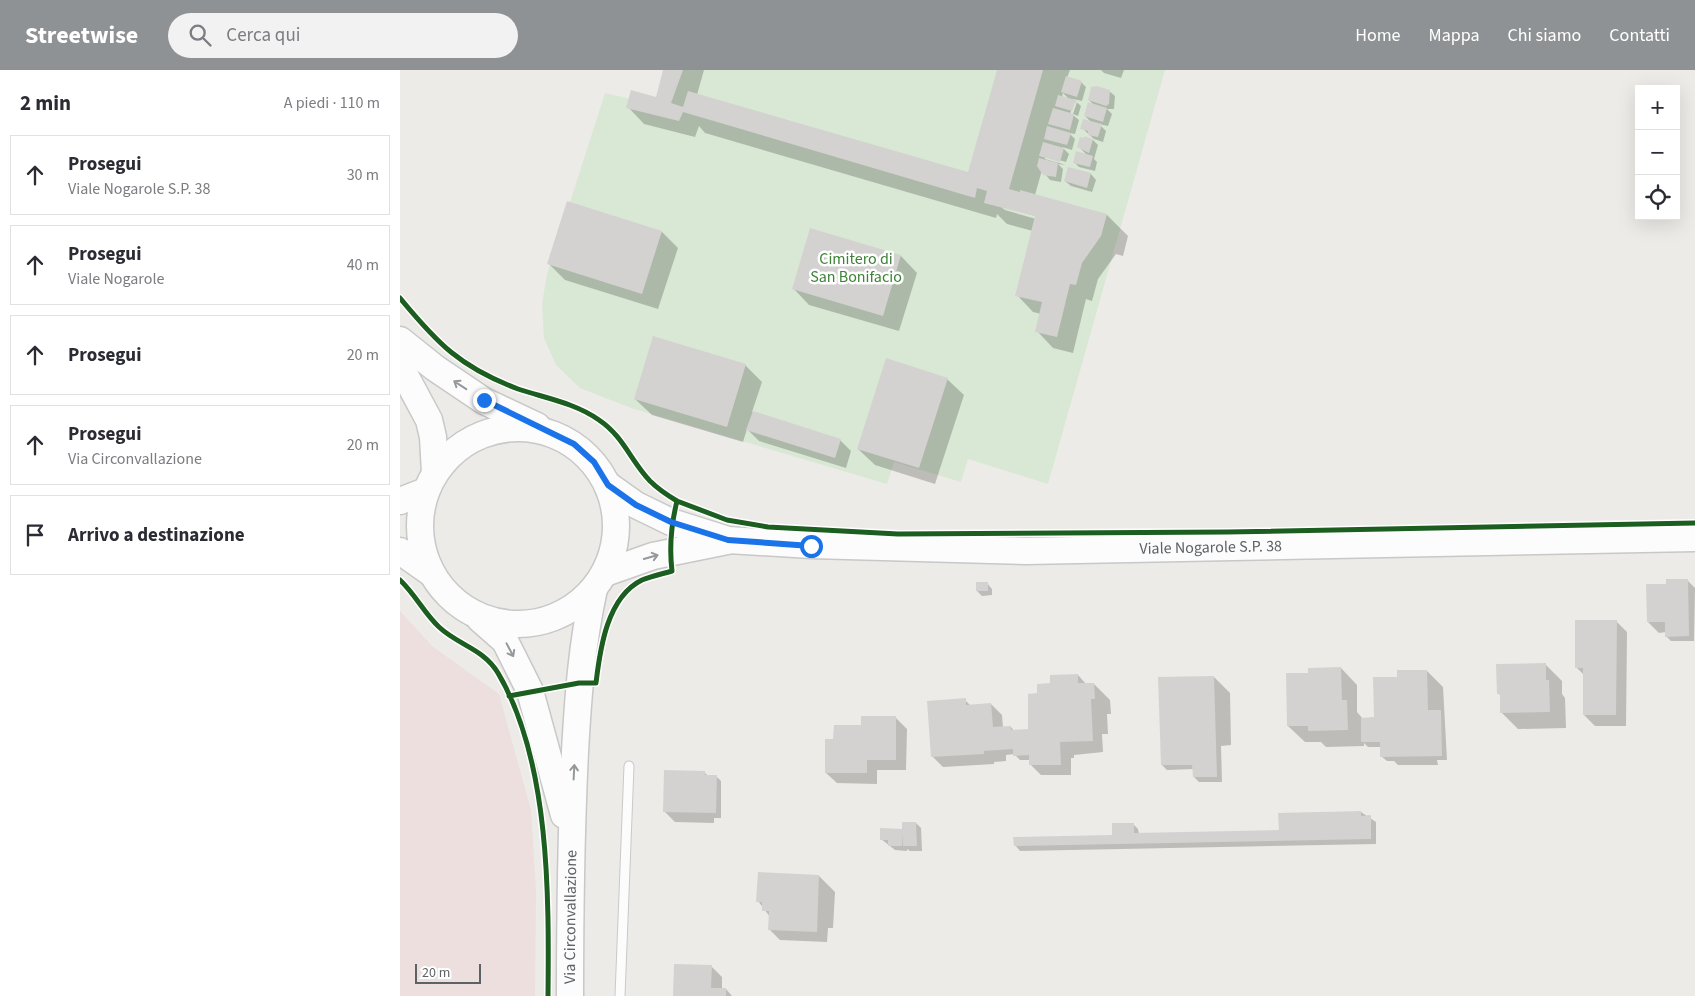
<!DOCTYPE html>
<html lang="it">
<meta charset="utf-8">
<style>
body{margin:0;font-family:"Source Sans 3",sans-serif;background:#f2f2f3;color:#2b2b33}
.controls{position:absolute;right:15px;top:15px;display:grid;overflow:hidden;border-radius:0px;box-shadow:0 5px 20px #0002}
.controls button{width:45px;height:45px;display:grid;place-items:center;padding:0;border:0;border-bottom:1px solid #e1e1e2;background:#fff;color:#2b2b33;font:25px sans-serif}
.scale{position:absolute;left:15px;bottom:12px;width:66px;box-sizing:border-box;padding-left:5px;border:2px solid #5d6266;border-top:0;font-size:14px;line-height:18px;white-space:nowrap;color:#5d6266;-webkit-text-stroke:4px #fff;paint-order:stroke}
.stop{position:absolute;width:15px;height:15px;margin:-11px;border:4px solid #1a73e8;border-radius:50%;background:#fff}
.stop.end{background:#1a73e8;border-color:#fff;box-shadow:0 1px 5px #0008}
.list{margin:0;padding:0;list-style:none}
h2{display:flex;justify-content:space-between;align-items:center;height:65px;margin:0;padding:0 20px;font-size:21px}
h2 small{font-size:16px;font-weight:400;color:#7c7c81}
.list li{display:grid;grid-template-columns:32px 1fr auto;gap:15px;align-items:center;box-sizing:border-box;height:80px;margin:0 10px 10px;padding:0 10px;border:1px solid #e1e1e2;border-radius:0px}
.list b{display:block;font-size:19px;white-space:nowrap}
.list p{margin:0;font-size:16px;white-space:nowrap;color:#7c7c81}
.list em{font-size:16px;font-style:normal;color:#7c7c81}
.icon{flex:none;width:28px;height:28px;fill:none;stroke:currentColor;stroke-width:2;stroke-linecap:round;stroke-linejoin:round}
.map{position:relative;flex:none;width:1295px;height:926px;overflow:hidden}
header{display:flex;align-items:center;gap:30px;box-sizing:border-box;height:70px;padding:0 25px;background:#8f9294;color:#fff}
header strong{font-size:24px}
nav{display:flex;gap:28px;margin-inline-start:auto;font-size:18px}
.search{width:350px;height:45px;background:#f2f2f3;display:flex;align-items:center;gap:12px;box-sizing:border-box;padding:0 18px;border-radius:28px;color:#7c7c81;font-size:19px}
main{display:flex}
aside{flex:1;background:#fff}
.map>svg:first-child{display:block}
</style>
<header>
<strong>Streetwise</strong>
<div class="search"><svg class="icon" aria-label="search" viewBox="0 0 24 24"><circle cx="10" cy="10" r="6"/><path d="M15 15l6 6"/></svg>Cerca qui</div>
<nav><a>Home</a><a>Mappa</a><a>Chi siamo</a><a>Contatti</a></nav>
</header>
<main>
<aside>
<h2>2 min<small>A piedi · 110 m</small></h2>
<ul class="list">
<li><svg class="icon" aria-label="ahead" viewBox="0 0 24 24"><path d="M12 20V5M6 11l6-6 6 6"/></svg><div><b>Prosegui</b><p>Viale Nogarole S.P. 38</p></div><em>30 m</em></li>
<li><svg class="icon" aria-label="ahead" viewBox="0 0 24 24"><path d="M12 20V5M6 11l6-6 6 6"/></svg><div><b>Prosegui</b><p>Viale Nogarole</p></div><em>40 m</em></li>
<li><svg class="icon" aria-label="ahead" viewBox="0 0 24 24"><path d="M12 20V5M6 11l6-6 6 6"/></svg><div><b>Prosegui</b></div><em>20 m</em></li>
<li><svg class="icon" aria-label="ahead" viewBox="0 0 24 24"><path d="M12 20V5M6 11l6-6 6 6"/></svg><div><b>Prosegui</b><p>Via Circonvallazione</p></div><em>20 m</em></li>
<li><svg class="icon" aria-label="arrive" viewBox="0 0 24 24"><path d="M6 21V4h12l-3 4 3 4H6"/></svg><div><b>Arrivo a destinazione</b></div></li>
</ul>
</aside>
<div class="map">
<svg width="1295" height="926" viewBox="0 0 1295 926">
<rect width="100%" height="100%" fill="#edebe8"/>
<path fill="#ecdfde" d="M0 541 32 576 99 624 131 740 136 821 135 926H0Z"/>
<path fill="#d8e8d4" d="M266 0H765L648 414 568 389 561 412 494 392 487 414 231 338 180 318 156 295 144 268 142 234 147 204 205 23 256 35Z"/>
<path fill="#0003" fill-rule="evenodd" d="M264 0H304L297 25 569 103 599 0H670L667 8 681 12 686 17 682 31 673 29 681 36 678 46 673 44 677 32H674L669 47 673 45 679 50 675 64 669 63 675 69 672 80 662 77 669 84 666 92 645 86V89L666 95 658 94 663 99 661 112 650 110 642 100 635 125 707 145 728 166 723 186 716 184 698 209 692 231 686 229 673 283 653 278 637 261 641 244 633 242 617 225 633 161 607 154 597 144 596 148 305 63 299 56 295 67 244 54 228 37 257 29ZM663 23 669 29 662 27ZM601 137 636 146V149L605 140Z
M701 0H724L721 8 704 3Z
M709 21 715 26 714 39H707L712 44 708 56 699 54 706 61 703 72 694 69 682 58 692 53 685 46 695 36 689 30Z
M693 70 698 75 694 89 697 92 695 101 679 97 674 92 688 86 678 76Z
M691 104 696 110 692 122 671 116 665 111Z
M262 162 278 178 258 239 165 210 149 194Z
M501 186 517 203 499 261 409 235 393 218Z
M345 295 362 312 352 342 440 370 451 381 446 398 359 371 347 359 343 372 252 345 235 329Z
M547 309 564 325 535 414 475 395 458 379Z
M1287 510 1295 518 1294 571H1271L1266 566V562L1259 563 1248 552 1268 515Z
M587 513 592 519V525L582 526 577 521Z
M1216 551 1227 562 1226 656H1195L1184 645 1185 606 1177 598Z
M1145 594 1162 611V624L1165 628 1166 658 1118 659 1102 643V627L1098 623Z
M941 598 957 615V642L963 649 975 648 998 608 1027 601 1043 617 1047 690H1037L1038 695H998L994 691H987L981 686V677H968L964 673V676L926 677 921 672H905L888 656 910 604Z
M678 605 686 614H694L710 630 711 644H707L708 664H702L703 682 674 685V688H671V705H641L630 694V690H620L614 684 606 685V691L594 692V694L543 697 532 686 565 630 571 636 591 634 602 645 603 658 611 657 614 661H630L638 625 652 614Z
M814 607 830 623 831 675 821 676 822 712H799L794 707V699L767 700 762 695Z
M496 648 507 659 506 700H477V714L437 713 426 703 435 670 462 656Z
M304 702 308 706H316L321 711V748H314V753L275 752 264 741Z
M961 742 976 752V774L620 781 615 775 713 766 733 754 738 759 739 764 880 761Z
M516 753 521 758 522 781H510L507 779V781L495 780 481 769Z
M419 806 435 822 433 858H428L427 872 380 870 369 859 370 847 358 831Z
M311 896 322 907V919H326L332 926H275Z"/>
<path fill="#d4d2d1" d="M263 0H283L271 33 283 37 288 21 568 102 597 0H643L609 119 620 122V120L707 144 701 166 682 193 676 215 670 214 657 267 635 262 642 232 615 226 635 146 584 133 587 121 577 118 575 128 283 42 279 51 226 38 231 20 256 27Z
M666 6 682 11 677 27 661 22Z
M697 16 710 20 709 34 706 36 688 30 691 17Z
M658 25 676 30 672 41 655 36Z
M688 32 707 38 703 52 684 46Z
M653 38 674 44 670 60 648 54Z
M683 49 702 54 698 67 688 65V61L680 59Z
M647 56 671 63 667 75 644 69Z
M684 66 693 69 689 83 677 77 680 67 684 68Z
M643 72 664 78 660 92 639 86Z
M676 81 693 86 690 97 673 93Z
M639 88 658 93 656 107 643 105 637 96Z
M668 97 691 103 687 118 664 111Z
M167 131 262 161 242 224 147 194Z
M410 158 501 185 483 246 392 219Z
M253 266 346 294 327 357 234 329Z
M486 288 548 308 519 398 457 379Z
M353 341 441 369 435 388 346 360Z
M1266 509H1288L1289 566 1265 567V552H1247L1246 514H1266Z
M576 512H588V521H576Z
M1175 550H1217L1216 645H1183V598H1175Z
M1146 593V610H1149L1150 642 1100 643V624H1097L1096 594Z
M941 597 942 630H947L948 660 908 661V656H887L886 603H908V598Z
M997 600H1027L1028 640H1041L1042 686 980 687V672H961V648L974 647 973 607H997Z
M678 604V613H694L695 629H691L693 671 660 672 661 695H629V685L613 686V679L584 681V684L531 687 527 631 566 628V635L591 633 593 657 611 656V660L628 659V624L637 623V614L650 613V605Z
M814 606 817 707H793L792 695H761L758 607Z
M461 646H496V690H467V703H425V669H433L434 655H461Z
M264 700 305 701V705H317L316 743 263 742Z
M961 741V746L971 745V769L614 776 613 767 712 765V753H734V763L879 760 878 743Z
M502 752H516L517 776H503V764L502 776H488V770H480V758L502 759Z
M358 802 419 805 417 862 368 860 369 841H362V832H356Z
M274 894 312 895 311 918H326V926H273Z"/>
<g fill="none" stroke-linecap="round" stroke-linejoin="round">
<g stroke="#c9c9c8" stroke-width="11">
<path id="lane" d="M220 926 229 696"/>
</g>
<g stroke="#c7c8c7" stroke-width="29">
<g id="secondary">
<path d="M0 270 35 298 84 331 137 356"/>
<path d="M0 296 29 350 33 367 35 403"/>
<circle cx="118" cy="456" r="98"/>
<path id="s1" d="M208 415 236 435 271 452 328 470 411 475 626 481 1295 468"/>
<path d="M0 431 26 421"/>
<path d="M0 481 31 503"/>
<path d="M205 503 253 486 327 471"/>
<path d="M80 549 105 571 130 621 164 745"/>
<path id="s2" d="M170 926C170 844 171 763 175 682 178 627 182 573 194 519"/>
</g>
</g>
<use href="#lane" stroke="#fcfcfc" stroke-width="9"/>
<use href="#secondary" stroke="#fcfcfc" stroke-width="26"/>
<g stroke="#fff" stroke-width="8">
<path id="cycleway" d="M0 228C38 274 60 297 118 319 145 328 175 333 199 350 224 367 230 390 250 411 258 419 267 425 277 431 271 455 269 476 272 501 262 504 252 506 242 510 207 527 200 579 196 613H179L109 626
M277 431 327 450 368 457 498 464 827 462 1295 453
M0 510C15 524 24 543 39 557 58 575 84 579 98 603 150 691 149 826 148 926"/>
</g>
<use href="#cycleway" stroke="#1b5e20" stroke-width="5"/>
</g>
<defs><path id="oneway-shaft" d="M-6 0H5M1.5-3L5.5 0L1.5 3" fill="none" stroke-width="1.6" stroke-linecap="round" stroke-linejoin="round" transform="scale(1.25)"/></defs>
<g stroke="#95989a">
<use href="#oneway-shaft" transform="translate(60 315) rotate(-147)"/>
<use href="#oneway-shaft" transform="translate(251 487) rotate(-16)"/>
<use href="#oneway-shaft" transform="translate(110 580) rotate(62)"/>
<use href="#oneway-shaft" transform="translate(174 702) rotate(-87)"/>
</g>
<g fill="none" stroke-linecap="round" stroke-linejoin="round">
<path stroke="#1a73e8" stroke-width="6" d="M84 330 174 374 194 392 208 415 236 435 271 452 328 470 411 476"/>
</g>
<g text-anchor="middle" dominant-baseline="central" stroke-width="5" stroke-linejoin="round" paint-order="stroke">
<g font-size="16" fill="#3d8337" stroke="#fff">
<text x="456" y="189">Cimitero di<tspan x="456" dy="18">San Bonifacio</tspan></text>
</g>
<g font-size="16" fill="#5d6266" stroke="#fff">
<text stroke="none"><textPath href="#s1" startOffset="616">Viale Nogarole S.P. 38</textPath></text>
<text stroke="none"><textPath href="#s2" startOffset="79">Via Circonvallazione</textPath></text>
</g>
</g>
</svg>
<div class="controls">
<button>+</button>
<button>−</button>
<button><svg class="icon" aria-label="locate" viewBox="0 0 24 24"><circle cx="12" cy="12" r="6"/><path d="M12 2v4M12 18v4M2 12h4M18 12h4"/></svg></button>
</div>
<div class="scale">20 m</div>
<div class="stop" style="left:411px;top:476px"></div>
<div class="stop end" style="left:84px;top:330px"></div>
</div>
</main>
